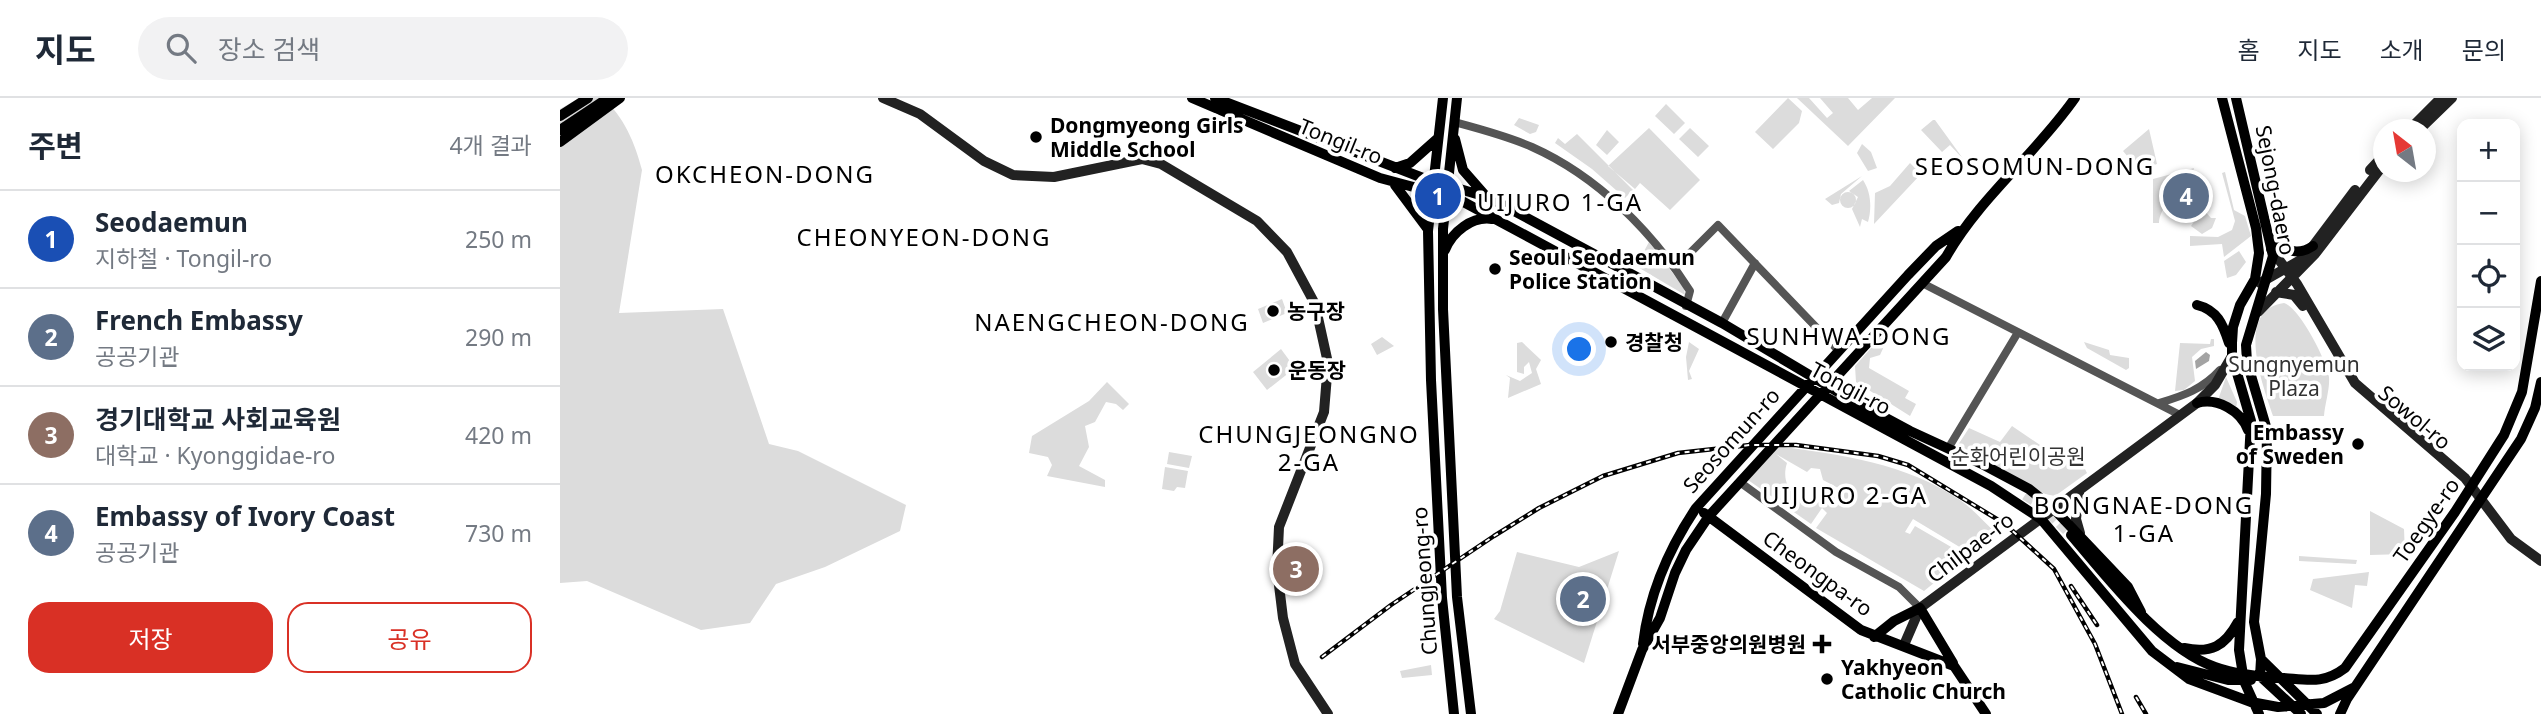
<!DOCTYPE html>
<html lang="ko">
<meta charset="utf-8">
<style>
body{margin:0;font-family:"Noto Sans","Noto Sans KR",sans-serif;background:#f2f2f3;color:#1f2937}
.controls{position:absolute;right:21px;top:21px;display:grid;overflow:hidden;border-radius:14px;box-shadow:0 4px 18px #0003}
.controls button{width:63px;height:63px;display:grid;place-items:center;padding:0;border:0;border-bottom:2px solid #e0e1e3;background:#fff;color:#1f2937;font:35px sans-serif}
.compass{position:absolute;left:1813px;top:21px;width:63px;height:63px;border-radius:50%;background:#fff;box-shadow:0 4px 18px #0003;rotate:329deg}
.you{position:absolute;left:1020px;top:252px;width:24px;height:24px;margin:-18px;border:5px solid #fff;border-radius:50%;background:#1a73e8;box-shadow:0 0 0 10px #1a73e833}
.badge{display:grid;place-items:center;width:46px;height:46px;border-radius:50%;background:#d93025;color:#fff;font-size:23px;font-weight:700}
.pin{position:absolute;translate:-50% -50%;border:4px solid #fff;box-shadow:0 2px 7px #0006}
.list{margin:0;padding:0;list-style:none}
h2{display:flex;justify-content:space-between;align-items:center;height:91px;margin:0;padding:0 28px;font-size:30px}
h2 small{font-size:23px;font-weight:400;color:#747a83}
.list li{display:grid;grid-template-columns:46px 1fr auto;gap:21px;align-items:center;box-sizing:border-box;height:98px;padding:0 28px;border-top:2px solid #e0e1e3}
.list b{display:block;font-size:26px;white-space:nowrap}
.list p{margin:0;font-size:23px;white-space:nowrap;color:#747a83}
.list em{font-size:23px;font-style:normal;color:#747a83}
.actions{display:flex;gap:14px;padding:21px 28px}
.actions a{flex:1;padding:16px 0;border:2px solid #d93025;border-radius:21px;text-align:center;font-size:24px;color:#d93025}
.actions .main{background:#d93025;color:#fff}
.icon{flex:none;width:38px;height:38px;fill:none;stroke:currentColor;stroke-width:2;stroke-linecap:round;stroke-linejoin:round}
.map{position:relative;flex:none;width:1981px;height:616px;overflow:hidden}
header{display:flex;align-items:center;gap:42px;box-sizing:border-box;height:98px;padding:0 35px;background:#fff;border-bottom:2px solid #e0e1e3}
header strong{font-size:33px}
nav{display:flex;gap:38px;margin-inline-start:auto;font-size:24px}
.search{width:490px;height:63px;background:#f2f2f3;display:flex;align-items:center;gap:18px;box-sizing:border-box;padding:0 24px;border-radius:38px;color:#747a83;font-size:26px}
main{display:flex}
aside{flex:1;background:#fff}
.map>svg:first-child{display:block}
</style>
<header>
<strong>지도</strong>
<div class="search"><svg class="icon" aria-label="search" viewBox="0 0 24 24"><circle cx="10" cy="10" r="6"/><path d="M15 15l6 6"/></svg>장소 검색</div>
<nav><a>홈</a><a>지도</a><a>소개</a><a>문의</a></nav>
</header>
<main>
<aside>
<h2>주변<small>4개 결과</small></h2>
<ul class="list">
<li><span class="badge" style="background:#1a4fb4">1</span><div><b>Seodaemun</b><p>지하철 · Tongil-ro</p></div><em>250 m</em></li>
<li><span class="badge" style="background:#5c6f8a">2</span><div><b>French Embassy</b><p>공공기관</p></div><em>290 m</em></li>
<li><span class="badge" style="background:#8d6e63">3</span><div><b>경기대학교 사회교육원</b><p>대학교 · Kyonggidae-ro</p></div><em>420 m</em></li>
<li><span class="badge" style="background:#5c6f8a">4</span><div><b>Embassy of Ivory Coast</b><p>공공기관</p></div><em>730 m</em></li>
</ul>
<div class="actions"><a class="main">저장</a><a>공유</a></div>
</aside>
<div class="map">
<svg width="1981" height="616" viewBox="0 0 1981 616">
<rect width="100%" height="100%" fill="#fff"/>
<path fill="#dcdcdc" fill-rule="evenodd" d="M19 0H43C64 19 75 45 82 72L59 215 163 211 209 346 238 353 346 407 340 433 265 469 216 486 190 525 141 532 27 483 0 485V11Z
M1228 0 1242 13 1239 25 1213 51 1195 34Z
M1237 0H1249L1267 20 1273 15 1260 0H1288L1298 12 1312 0H1335L1288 48Z
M1106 6 1125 25 1114 36 1095 18Z
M959 20 979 27 976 34 970 36 954 27Z
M1373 22H1375L1404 62 1390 47 1382 54 1361 32Z
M1089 30 1140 82 1110 112 1080 85 1075 91 1048 68Z
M1130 30 1149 48 1138 59 1119 41Z
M1589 31 1597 66 1579 72 1563 53Z
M1047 32 1059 44 1047 57 1036 47Z
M1017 36 1073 92 1065 100 1032 71 995 45 998 40 1005 46Z
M1302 46 1311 54 1317 70 1308 73 1297 55Z
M1350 65 1361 76 1314 126 1315 95 1330 88Z
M1634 70 1629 88C1616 90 1599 112 1599 125H1593V81Z
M1665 74 1674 112 1685 118 1691 138 1664 159 1662 146 1630 148V138L1658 139 1672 132 1675 123 1662 75Z
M1302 78 1281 96 1279 105 1272 107 1265 101Z
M1303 82C1311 94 1312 110 1308 124L1302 121 1300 129 1292 111 1300 95 1298 99 1289 93Z
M1280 102a8 8 0 1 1 16 0a8 8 0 1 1-16 0Z
M1643 111 1651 120H1656L1652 130 1642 136 1631 128Z
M1089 144 1124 190 1125 197 1076 168Z
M1679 153 1686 164 1676 177 1667 180 1664 163Z
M722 201 727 215 703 225 698 211Z
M1724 205C1739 209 1767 263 1769 279 1770 291 1765 305 1764 318H1713C1704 290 1673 212 1724 205Z
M822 239 834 248 817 257 811 246Z
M1320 240 1326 244 1320 257 1310 260 1309 270 1349 293 1345 300 1356 306 1350 318 1296 284 1295 268Z
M1651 241H1654V248L1641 251 1632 259 1635 283 1624 292 1615 293 1620 245 1650 246Z
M962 244 981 262 976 271 981 286 948 300 950 280 946 277 960 283 972 275 969 264 964 269V276L957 274V245Z
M1129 244 1139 251 1129 273 1132 281 1128 282 1126 259Z
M1524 244 1549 252 1550 257 1569 260V270L1566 272 1527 250Z
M721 251 735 270 707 292 693 274Z
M1666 279 1677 304 1676 311 1658 302Z
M547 284 569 306 563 312 556 306 546 304 535 324 525 328 529 349 519 368 545 382V389L487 378 492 367 488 359 469 355 472 338 529 303Z
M1452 328 1483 349 1497 372 1512 363H1521L1527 375 1495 398 1485 396 1396 350 1409 330 1440 344Z
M1218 348C1281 357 1346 365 1400 402 1413 411 1424 424 1436 435L1364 493 1256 430 1267 415 1262 410 1251 426 1188 382ZM1216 356 1247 374 1251 370 1260 371 1263 382 1280 391 1263 404C1239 407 1219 390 1227 365ZM1353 421 1408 454H1409L1405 457 1355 428 1350 436 1345 434Z
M609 354 632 358 629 370 607 366Z
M605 369 628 373 625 390 617 389 614 393 602 391Z
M1810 413 1844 431 1845 456 1810 457Z
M1059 453 1024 565 934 521 940 513 957 454 1019 469Z
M1739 458 1797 462 1796 466 1739 463Z
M1809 474 1807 488 1795 487 1792 510 1750 492 1753 481Z
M871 567 872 577 842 580 840 573Z"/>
<path fill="#a3a3a3" d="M1646 254 1650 257 1649 263 1636 271 1635 263Z"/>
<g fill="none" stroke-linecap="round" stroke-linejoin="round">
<path stroke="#d9d9d9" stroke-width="10" stroke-dasharray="10 5" stroke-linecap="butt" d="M1465 397 1482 408 1511 437"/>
<path stroke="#555" stroke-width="8" d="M894 24C920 31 947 38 972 49 1037 78 1092 133 1130 193L1126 208
M1115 170 1158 127 1278 252
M1362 185 1620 317
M1162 225 1195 165
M1599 305C1623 298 1643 291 1660 272
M1389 349 1457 236
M1181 385 1276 454 1339 489 1360 510"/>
<path stroke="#222" stroke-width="10" d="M323 0 360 16 424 63 453 77 494 79 582 61 601 66 697 123 727 154 755 206 768 265 764 314 719 429 717 471 723 520 735 566 768 616
M1849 32 1881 0
M1859 32 1892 0
M1810 72 1824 57
M1711 151 1737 186 1795 285 1905 380 1951 441 1981 463
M1700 185 1744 160 1795 92
M1716 194 1734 197 1743 208
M1698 214 1755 156 1824 66
M1519 395 1516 421 1520 435
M1344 547 1360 510 1637 305 1655 287 1672 258"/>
<path stroke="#000" stroke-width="10" d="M632 0 820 80 898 101 1431 388 1481 421 1592 553 1629 581 1691 604 1718 609 1764 605 1795 589
M655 0 863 80 930 100 1162 225 1283 297 1350 333 1424 367 1469 391 1494 411 1568 489 1581 514
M883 0 868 133 871 282 882 500 894 616
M897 0 883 131V211L897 499 911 616
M1662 0 1696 130 1699 155 1695 181 1680 207 1673 229 1672 245V258L1691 323 1679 552 1684 583 1699 616
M1676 0 1713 158 1686 247 1687 264 1707 332 1706 396 1694 524 1701 561 1700 578
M0 18 28 0
M0 32 48 0
M895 41 903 72 924 96
M0 44 60 0
M835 70 850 65 877 41
M835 87 867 130
M1710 139C1722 152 1737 159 1753 148
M885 152C892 134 912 118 932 121
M1637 207C1657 212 1663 226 1669 245
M1637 305C1657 299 1681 313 1688 332
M1144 415 1301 532 1394 568 1426 616
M1511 437C1548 480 1601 550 1655 569 1677 577 1701 579 1724 580 1749 582 1764 586 1785 570L1895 414 1944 337 1962 294 1981 183
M1314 539 1334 523 1360 510 1393 565
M1083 546C1089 495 1108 452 1136 410L1348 177 1376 148 1398 133
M1624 550C1651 556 1665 548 1678 524
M1701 561 1757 616
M1617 569 1668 582H1691
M1700 578 1741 616
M1058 616 1082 552 1100 520 1115 475 1126 452 1149 418 1386 159C1420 99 1476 56 1515 0
M1780 616 1787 601 1961 341 1975 310 1981 284"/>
<g stroke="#000" stroke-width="4.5">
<path id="rail" d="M1511 488 1537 527
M762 559 831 507 934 438 979 410 1043 378 1118 355 1190 347H1236L1318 358 1348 367 1445 426 1494 471 1535 546 1562 616
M1576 599 1586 616"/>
</g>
<use href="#rail" stroke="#fff" stroke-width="2" stroke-dasharray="5" stroke-linecap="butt"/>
</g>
<g fill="#000" stroke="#fff" stroke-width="2.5">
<circle cx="476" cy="39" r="7"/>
<circle cx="935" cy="171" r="7"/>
<circle cx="713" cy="213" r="7"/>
<circle cx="1051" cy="244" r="7"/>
<circle cx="714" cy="272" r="7"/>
<circle cx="1798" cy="346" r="7"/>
<path d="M1258.5 535.5h7v7h7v7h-7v7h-7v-7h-7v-7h7z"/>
<circle cx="1267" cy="581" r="7"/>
</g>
<g text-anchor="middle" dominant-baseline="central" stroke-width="7" stroke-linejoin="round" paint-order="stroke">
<g font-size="21" font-weight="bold" fill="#000" stroke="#fff" text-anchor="start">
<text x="490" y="27">Dongmyeong Girls<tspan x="490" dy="24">Middle School</tspan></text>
<text x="949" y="159">Seoul Seodaemun<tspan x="949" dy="24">Police Station</tspan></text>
<text x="727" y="213">농구장</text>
<text x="1065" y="244">경찰청</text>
<text x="728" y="272">운동장</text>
<text x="1784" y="334" text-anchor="end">Embassy<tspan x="1784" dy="24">of Sweden</tspan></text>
<text x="1246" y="546" text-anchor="end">서부중앙의원병원</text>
<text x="1281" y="569">Yakhyeon<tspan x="1281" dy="24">Catholic Church</tspan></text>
</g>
<g font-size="21" fill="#000" stroke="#fff">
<text transform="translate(781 43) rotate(22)">Tongil-ro</text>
<text transform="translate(1716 92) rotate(79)">Sejong-daero</text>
<text transform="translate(1291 290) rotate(28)">Tongil-ro</text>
<text transform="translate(1855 319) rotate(40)">Sowol-ro</text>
<text transform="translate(1171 342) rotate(-48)">Seosomun-ro</text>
<text transform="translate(1866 422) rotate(-55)">Toegye-ro</text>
<text transform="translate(1410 449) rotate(-37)">Chilpae-ro</text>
<text transform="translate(1258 475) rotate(36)">Cheongpa-ro</text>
<text transform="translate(864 483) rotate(-94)">Chungjeong-ro</text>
</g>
<g font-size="21" fill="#333" stroke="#fff">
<text x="1734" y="266">Sungnyemun<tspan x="1734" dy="24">Plaza</tspan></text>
<text x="1458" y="358">순화어린이공원</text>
</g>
<g font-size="24" letter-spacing="2" fill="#000" stroke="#fff">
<text x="1475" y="67">SEOSOMUN-DONG</text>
<text x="205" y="75">OKCHEON-DONG</text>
<text x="1000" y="103">UIJURO 1-GA</text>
<text x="364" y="138">CHEONYEON-DONG</text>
<text x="552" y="223">NAENGCHEON-DONG</text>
<text x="1289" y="237">SUNHWA-DONG</text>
<text x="749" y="335">CHUNGJEONGNO<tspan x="749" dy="28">2-GA</tspan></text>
<text x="1285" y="396">UIJURO 2-GA</text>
<text x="1584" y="406">BONGNAE-DONG<tspan x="1584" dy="28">1-GA</tspan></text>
</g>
</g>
</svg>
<div class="controls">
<button>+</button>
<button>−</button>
<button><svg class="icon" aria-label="locate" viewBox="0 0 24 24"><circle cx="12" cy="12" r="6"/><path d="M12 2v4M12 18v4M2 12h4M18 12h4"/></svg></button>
<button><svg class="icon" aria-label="layers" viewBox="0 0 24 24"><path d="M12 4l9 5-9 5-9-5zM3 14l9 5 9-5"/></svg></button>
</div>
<svg class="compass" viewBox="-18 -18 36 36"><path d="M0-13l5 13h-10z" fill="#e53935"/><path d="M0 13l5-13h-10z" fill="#747a83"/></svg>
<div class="you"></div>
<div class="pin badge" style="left:878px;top:98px;background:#1a4fb4">1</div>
<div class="pin badge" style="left:1023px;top:501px;background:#5c6f8a">2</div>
<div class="pin badge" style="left:736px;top:471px;background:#8d6e63">3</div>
<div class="pin badge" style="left:1626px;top:98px;background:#5c6f8a">4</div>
</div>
</main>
